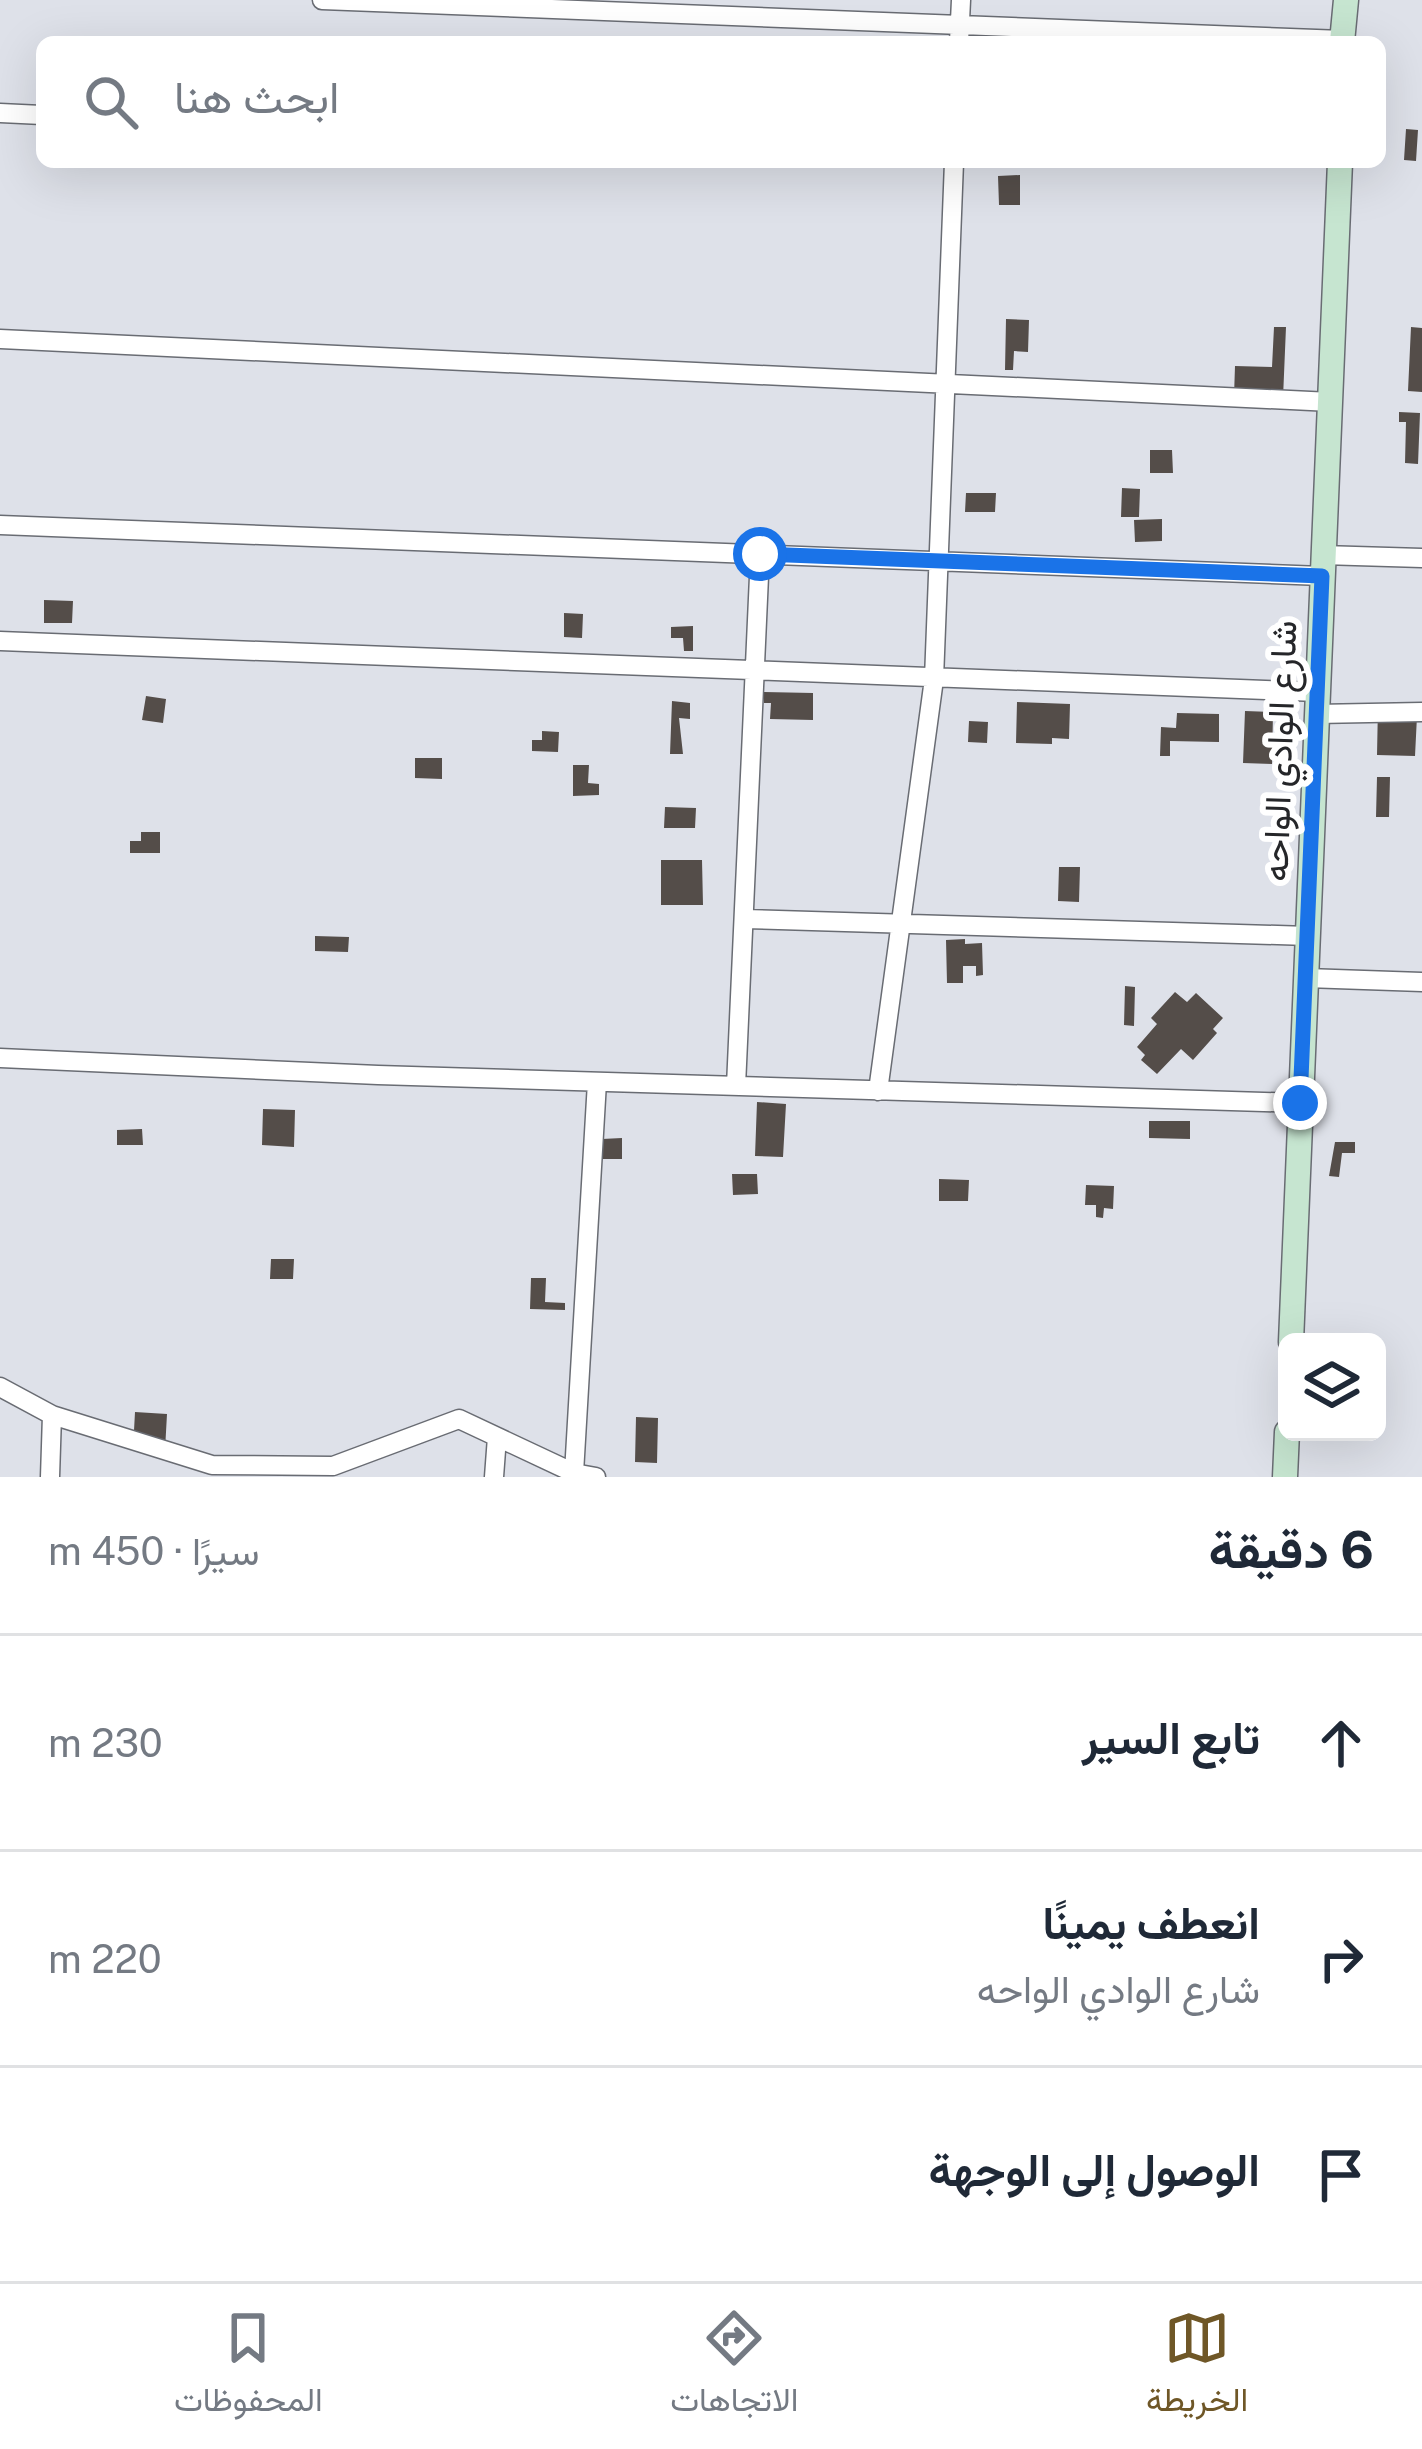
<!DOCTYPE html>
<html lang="ar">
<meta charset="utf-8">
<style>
body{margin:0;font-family:"Public Sans",Vazirmatn,sans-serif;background:#f6f6f7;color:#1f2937;direction:rtl}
.controls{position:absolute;right:36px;bottom:36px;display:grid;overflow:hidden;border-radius:18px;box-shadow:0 12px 48px #0002}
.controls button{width:108px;height:108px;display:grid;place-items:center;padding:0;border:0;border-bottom:3px solid #e0e1e3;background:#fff;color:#1f2937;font:60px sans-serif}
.stop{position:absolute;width:36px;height:36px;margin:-27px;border:9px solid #1a73e8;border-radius:50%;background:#fff}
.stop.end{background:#1a73e8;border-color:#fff;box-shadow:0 3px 12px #0008}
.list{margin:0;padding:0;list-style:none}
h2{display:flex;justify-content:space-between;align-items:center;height:156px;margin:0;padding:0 48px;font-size:51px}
h2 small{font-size:39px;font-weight:400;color:#747a83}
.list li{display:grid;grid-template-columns:78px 1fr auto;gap:36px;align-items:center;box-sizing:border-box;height:216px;padding:0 48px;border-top:3px solid #e0e1e3}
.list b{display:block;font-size:45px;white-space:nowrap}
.list p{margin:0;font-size:39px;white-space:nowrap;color:#747a83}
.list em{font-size:39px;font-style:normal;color:#747a83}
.icon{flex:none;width:66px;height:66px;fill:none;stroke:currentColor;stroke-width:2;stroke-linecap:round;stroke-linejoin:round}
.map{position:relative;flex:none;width:1422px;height:1477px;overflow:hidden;direction:ltr}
.search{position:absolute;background:#fff;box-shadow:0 12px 48px #0002;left:36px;right:36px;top:36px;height:132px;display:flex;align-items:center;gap:30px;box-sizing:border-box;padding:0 42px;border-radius:18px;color:#747a83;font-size:45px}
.sheet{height:804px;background:#fff}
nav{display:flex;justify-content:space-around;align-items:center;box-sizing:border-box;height:168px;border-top:3px solid #e0e1e3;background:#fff;font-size:33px;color:#747a83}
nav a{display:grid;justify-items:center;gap:6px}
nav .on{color:#6f5727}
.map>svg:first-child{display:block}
</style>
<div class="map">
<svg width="1422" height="1477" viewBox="0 0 1422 1477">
<rect width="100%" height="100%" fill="#dee1e9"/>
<path fill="#544d49" d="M1406 129 1418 130 1416 161 1404 160Z
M1020 175V205H999L998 176Z
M1006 319 1029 320 1028 352 1014 351 1013 370H1005Z
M1274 327H1286L1283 398 1234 396 1235 366 1272 367Z
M1411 327 1422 328V392L1408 391Z
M1399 412 1420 413 1418 464 1405 463 1406 422H1399Z
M1150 450H1172L1173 473H1150Z
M1122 488 1140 489 1139 517H1121Z
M966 493H996L995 512H965Z
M1162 519V541L1135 542 1134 520Z
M44 600 73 601 72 623H44Z
M564 613 583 614 582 638 564 637Z
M693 626V651H684L683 638H671V627Z
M764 692 813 693V720L770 719 771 703H764Z
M146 696 166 699 163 723 142 720Z
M672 701 690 703V719L679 718 683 754H670Z
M1017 702 1070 704 1069 739 1052 738V744L1016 743Z
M1378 705 1417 716 1415 756 1377 755Z
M1245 711 1273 712 1272 764 1243 763Z
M1177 713 1219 714V742L1170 741V756H1160L1161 727 1176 728Z
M969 721 988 722 987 743 968 742Z
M542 731 559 732 558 752 532 751V740H542Z
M415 758H442V779L415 778Z
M573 765H589L588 783 599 784V795L573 796Z
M1377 777H1390L1389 817H1376Z
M665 807 696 808 695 828H664Z
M141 832H160V853H130V841H141Z
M661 860H702L703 905H661Z
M1059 867H1080L1079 902 1058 901Z
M315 936 349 937 348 952 315 951Z
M965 939V944L982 943 983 975 976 976V966H963V983H947L946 940Z
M1125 986 1135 987 1134 1026 1124 1025Z
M1175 992 1187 1002 1196 993 1223 1018 1213 1029 1217 1033 1193 1060 1181 1049 1157 1074 1141 1060 1145 1055 1137 1047 1157 1024 1151 1018Z
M757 1102 786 1104 783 1157 755 1156Z
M263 1109 295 1110 294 1147 262 1145Z
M1149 1121H1190V1139L1149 1138Z
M142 1129 143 1145H117V1130Z
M622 1138V1159H602V1139Z
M1335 1142H1355V1153H1342L1339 1177 1329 1176Z
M732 1174H757L758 1194 733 1195Z
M939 1179 969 1180 968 1201H939Z
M1086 1185 1114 1186 1113 1209 1104 1208 1103 1218 1096 1217V1205H1085Z
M271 1259H294L293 1279H270Z
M531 1278H546L545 1302 565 1303V1310L530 1309Z
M135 1412 167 1414 165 1450 133 1449Z
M636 1417 658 1418 657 1463 635 1462Z"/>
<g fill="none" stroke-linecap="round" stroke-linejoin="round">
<g stroke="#696c73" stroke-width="21">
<path id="minor" d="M322 0 1343 40
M959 42 961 0
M0 113 42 115
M0 339 1331 402
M0 525 1322 576
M1322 555 1422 558
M0 641 1318 692
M1316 714 1422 712
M744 919 1308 936
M1306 978 1422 982
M0 1058 378 1075 1300 1103
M736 1086 760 554
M878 1091 934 679 954 162
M0 1387 52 1415 212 1465 333 1466 459 1419 574 1473 596 1477
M574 1473 597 1082
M50 1477 52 1415
M494 1477 497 1437"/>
</g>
<g stroke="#696c73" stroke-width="27">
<path id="secondary" d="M1342 42 1346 0
M1291 1342 1340 162
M1285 1477 1287 1432"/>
</g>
<use href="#minor" stroke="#fff" stroke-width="18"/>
<use href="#secondary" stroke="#c6e5d0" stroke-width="24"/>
</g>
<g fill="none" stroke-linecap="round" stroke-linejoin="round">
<path stroke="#1a73e8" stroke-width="15" d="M760 554 1322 576 1300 1103"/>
</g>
<g text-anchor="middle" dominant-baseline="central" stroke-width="12" stroke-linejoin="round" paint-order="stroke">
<g font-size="36" fill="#252629" stroke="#fff">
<text transform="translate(1279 751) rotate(-88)">شارع الوادي الواحه</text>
</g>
</g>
</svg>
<div class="controls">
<button><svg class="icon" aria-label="layers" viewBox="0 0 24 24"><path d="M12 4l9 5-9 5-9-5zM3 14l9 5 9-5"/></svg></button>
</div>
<div class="stop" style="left:760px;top:554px"></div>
<div class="stop end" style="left:1300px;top:1103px"></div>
<div class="search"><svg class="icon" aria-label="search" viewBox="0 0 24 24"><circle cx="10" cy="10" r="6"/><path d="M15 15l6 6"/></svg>ابحث هنا</div>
</div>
<section class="sheet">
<h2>6 دقيقة<small>سيرًا · 450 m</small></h2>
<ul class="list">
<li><svg class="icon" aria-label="ahead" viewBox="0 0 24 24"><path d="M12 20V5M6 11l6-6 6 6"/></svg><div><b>تابع السير</b></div><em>230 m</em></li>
<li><svg class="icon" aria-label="right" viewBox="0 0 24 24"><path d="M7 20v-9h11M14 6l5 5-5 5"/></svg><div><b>انعطف يمينًا</b><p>شارع الوادي الواحه</p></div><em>220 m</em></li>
<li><svg class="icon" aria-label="arrive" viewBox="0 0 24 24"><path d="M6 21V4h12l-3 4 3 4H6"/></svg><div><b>الوصول إلى الوجهة</b></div></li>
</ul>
</section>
<nav>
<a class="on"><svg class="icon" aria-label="map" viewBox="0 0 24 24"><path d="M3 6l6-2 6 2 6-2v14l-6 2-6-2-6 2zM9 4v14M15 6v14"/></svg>الخريطة</a>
<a><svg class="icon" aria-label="directions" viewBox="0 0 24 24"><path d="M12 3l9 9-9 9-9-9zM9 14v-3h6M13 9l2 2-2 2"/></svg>الاتجاهات</a>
<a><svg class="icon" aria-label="saved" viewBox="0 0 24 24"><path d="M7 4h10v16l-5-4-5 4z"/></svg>المحفوظات</a>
</nav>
